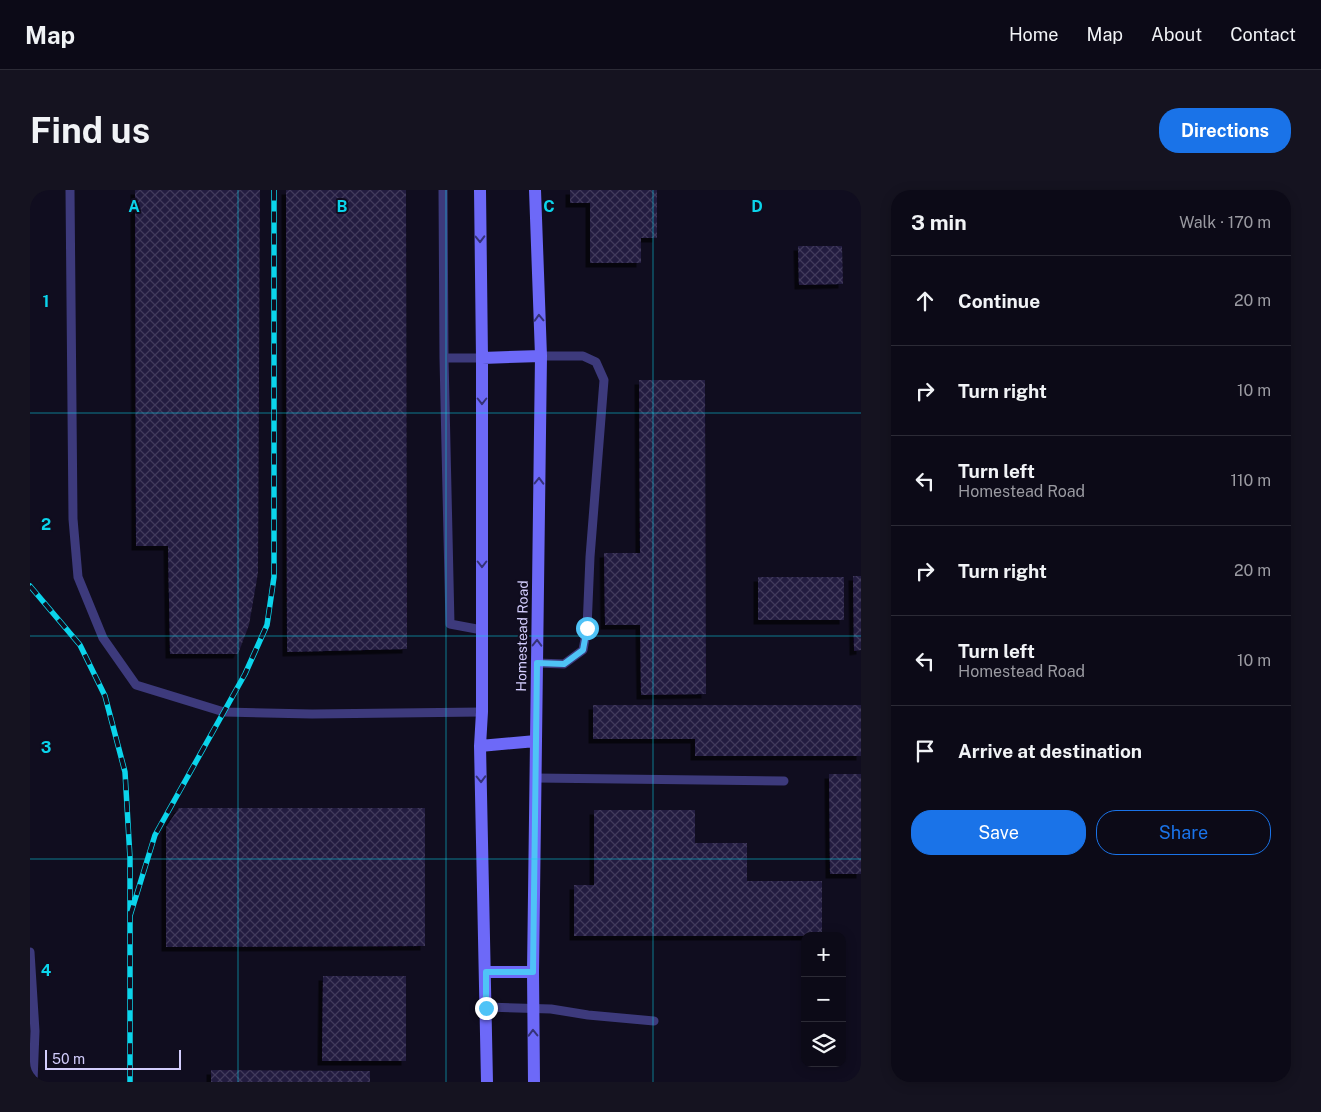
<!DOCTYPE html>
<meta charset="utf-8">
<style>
body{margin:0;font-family:"Public Sans",sans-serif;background:#151320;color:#f1f3f6}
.controls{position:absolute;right:15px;bottom:15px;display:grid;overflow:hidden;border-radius:10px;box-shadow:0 2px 12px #0003}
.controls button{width:45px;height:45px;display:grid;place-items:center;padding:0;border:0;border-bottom:1px solid #2c2b36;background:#0c0a17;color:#f1f3f6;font:25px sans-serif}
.scale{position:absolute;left:15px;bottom:12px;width:136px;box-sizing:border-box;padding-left:5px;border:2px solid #d3cdfd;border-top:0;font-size:14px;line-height:18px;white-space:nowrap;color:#d3cdfd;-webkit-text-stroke:4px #100d1f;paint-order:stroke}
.stop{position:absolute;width:15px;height:15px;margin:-11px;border:4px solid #4fc3f7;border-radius:50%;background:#fff}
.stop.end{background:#4fc3f7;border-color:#fff;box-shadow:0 1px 5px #0008}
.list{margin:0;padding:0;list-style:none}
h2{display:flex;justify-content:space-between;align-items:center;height:65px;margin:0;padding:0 20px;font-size:21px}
h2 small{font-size:16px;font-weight:400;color:#9a9aa1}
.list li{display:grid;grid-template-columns:32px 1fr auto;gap:15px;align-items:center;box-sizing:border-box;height:90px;padding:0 20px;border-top:1px solid #2c2b36}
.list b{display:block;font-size:19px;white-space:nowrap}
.list p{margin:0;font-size:16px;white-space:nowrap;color:#9a9aa1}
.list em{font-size:16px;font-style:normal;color:#9a9aa1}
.actions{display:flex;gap:10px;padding:15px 20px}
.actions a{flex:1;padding:11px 0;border:1px solid #1a73e8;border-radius:20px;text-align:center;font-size:18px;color:#1a73e8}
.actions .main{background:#1a73e8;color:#fff}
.icon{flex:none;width:28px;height:28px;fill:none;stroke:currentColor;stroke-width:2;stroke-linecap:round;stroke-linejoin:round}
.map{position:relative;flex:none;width:831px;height:892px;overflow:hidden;border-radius:20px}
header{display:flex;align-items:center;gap:30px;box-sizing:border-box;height:70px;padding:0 25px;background:#0c0a17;border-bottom:1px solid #2c2b36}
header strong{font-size:24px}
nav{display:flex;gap:28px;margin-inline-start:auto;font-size:18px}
.intro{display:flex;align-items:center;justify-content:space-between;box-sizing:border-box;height:120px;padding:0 30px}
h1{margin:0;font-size:35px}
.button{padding:12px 22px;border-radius:20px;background:#1a73e8;color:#fff;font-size:18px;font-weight:700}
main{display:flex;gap:30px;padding:0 30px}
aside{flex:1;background:#0c0a17;border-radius:20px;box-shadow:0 2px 12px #0003}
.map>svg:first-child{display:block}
</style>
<header>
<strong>Map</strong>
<nav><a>Home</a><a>Map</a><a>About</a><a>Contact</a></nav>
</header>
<div class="intro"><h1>Find us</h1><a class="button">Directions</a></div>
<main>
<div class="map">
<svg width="831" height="892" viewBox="0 0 831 892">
<defs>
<pattern id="building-cross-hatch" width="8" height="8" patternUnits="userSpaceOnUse" patternTransform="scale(1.25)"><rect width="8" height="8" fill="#221a3f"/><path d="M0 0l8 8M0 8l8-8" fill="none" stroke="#413a5c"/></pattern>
<filter id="shadow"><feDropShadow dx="-4.5" dy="4.5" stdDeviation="0" flood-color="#0009"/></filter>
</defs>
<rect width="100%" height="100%" fill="#100d1f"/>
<path fill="url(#building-cross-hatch)" filter="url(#shadow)" d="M105 0H230L228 383 219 435 208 464H140L138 356H106Z
M256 0H376L377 459 257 462Z
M540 0H627V48H611V73H560V13H540Z
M768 56H812L813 94 769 95Z
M609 190H675L676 504 611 505 610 435H575L574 363H610Z
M823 386H831V460L824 461Z
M728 387H814V430H728Z
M563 515H831V566H665V549H563Z
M799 584H831V684H800Z
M149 618H395V756L136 757V637Z
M564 620H665V653H717V691H792V746H544V695H564Z
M293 786H376V871H292Z
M181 880 340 881V892H181Z"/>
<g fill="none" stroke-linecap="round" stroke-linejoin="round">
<path stroke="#3d3a7c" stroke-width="9" d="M40 0 43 329 48 387 73 448 106 495 194 522 282 524 452 522
M413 0 414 168 420 434 452 440
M414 168H452
M507 473 534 474 553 460 557 438 560 367 574 190 566 172 553 166H511
M506 588 754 591
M0 762 5 841 3 892
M456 817 521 819 558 825 624 831"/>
<path stroke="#6d69f8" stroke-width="12" d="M450 0 452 168V522L450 556 457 892
M452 168 511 166
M450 556 506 551
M455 782H503
M504 892 503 782 511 166 505 0"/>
<g stroke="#0bd4eb" stroke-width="5.5">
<path id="rail" d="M0 396 50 455 75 506 95 582 100 668V892
M100 726 125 645 215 484 237 435 244 387V0"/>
</g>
<use href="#rail" stroke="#100d1f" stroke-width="4" stroke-dasharray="11" stroke-linecap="butt"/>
</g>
<defs><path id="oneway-chevron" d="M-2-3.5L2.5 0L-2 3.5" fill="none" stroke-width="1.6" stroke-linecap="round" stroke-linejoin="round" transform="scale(1.25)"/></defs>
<g stroke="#353276">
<use href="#oneway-chevron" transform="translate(450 49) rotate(89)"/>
<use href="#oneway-chevron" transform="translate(509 128) rotate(-92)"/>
<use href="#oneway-chevron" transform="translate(452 211) rotate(90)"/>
<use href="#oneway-chevron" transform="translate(509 291) rotate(-89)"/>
<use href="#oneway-chevron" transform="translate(452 374) rotate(90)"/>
<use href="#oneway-chevron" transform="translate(507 453) rotate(-89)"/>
<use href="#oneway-chevron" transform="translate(451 589) rotate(89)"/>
<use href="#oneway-chevron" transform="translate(503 843) rotate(-91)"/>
</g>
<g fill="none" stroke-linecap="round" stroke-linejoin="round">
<path stroke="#4fc3f7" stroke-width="6" d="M456 818V782H503L507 473 534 474 553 460 557 438"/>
</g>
<path fill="none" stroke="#0bd4eb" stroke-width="1" stroke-opacity="0.55" d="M208 0V892M416 0V892M623 0V892M0 223H831M0 446H831M0 669H831"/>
<g text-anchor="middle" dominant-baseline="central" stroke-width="4" stroke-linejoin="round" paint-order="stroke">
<g font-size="14" fill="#d3cdfd" stroke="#100d1f">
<text transform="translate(492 446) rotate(-89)">Homestead Road</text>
</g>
</g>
<g font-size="16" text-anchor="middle" font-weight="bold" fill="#0bd4eb" stroke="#100d1f" stroke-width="4" stroke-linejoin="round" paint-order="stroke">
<text x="104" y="22">A</text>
<text x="312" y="22">B</text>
<text x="519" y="22">C</text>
<text x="727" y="22">D</text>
<text x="16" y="117">1</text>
<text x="16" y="340">2</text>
<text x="16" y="563">3</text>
<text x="16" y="786">4</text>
</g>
</svg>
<div class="controls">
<button>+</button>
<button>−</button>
<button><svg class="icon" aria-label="layers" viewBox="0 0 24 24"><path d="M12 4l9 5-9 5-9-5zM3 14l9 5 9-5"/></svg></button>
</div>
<div class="scale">50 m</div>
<div class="stop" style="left:557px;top:438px"></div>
<div class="stop end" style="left:456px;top:818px"></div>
</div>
<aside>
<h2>3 min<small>Walk · 170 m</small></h2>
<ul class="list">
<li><svg class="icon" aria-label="ahead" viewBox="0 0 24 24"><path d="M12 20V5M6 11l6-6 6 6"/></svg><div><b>Continue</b></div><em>20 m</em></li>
<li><svg class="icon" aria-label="right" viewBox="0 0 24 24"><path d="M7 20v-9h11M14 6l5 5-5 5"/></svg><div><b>Turn right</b></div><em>10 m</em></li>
<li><svg class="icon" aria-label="left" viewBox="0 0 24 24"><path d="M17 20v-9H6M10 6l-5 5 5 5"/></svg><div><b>Turn left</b><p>Homestead Road</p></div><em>110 m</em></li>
<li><svg class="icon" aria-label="right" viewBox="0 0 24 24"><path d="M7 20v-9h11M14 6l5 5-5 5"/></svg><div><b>Turn right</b></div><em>20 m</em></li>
<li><svg class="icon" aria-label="left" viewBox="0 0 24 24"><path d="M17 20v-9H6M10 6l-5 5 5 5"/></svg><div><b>Turn left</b><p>Homestead Road</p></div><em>10 m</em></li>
<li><svg class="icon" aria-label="arrive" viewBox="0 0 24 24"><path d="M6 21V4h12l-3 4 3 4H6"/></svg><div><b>Arrive at destination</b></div></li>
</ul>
<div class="actions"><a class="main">Save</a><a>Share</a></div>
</aside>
</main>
